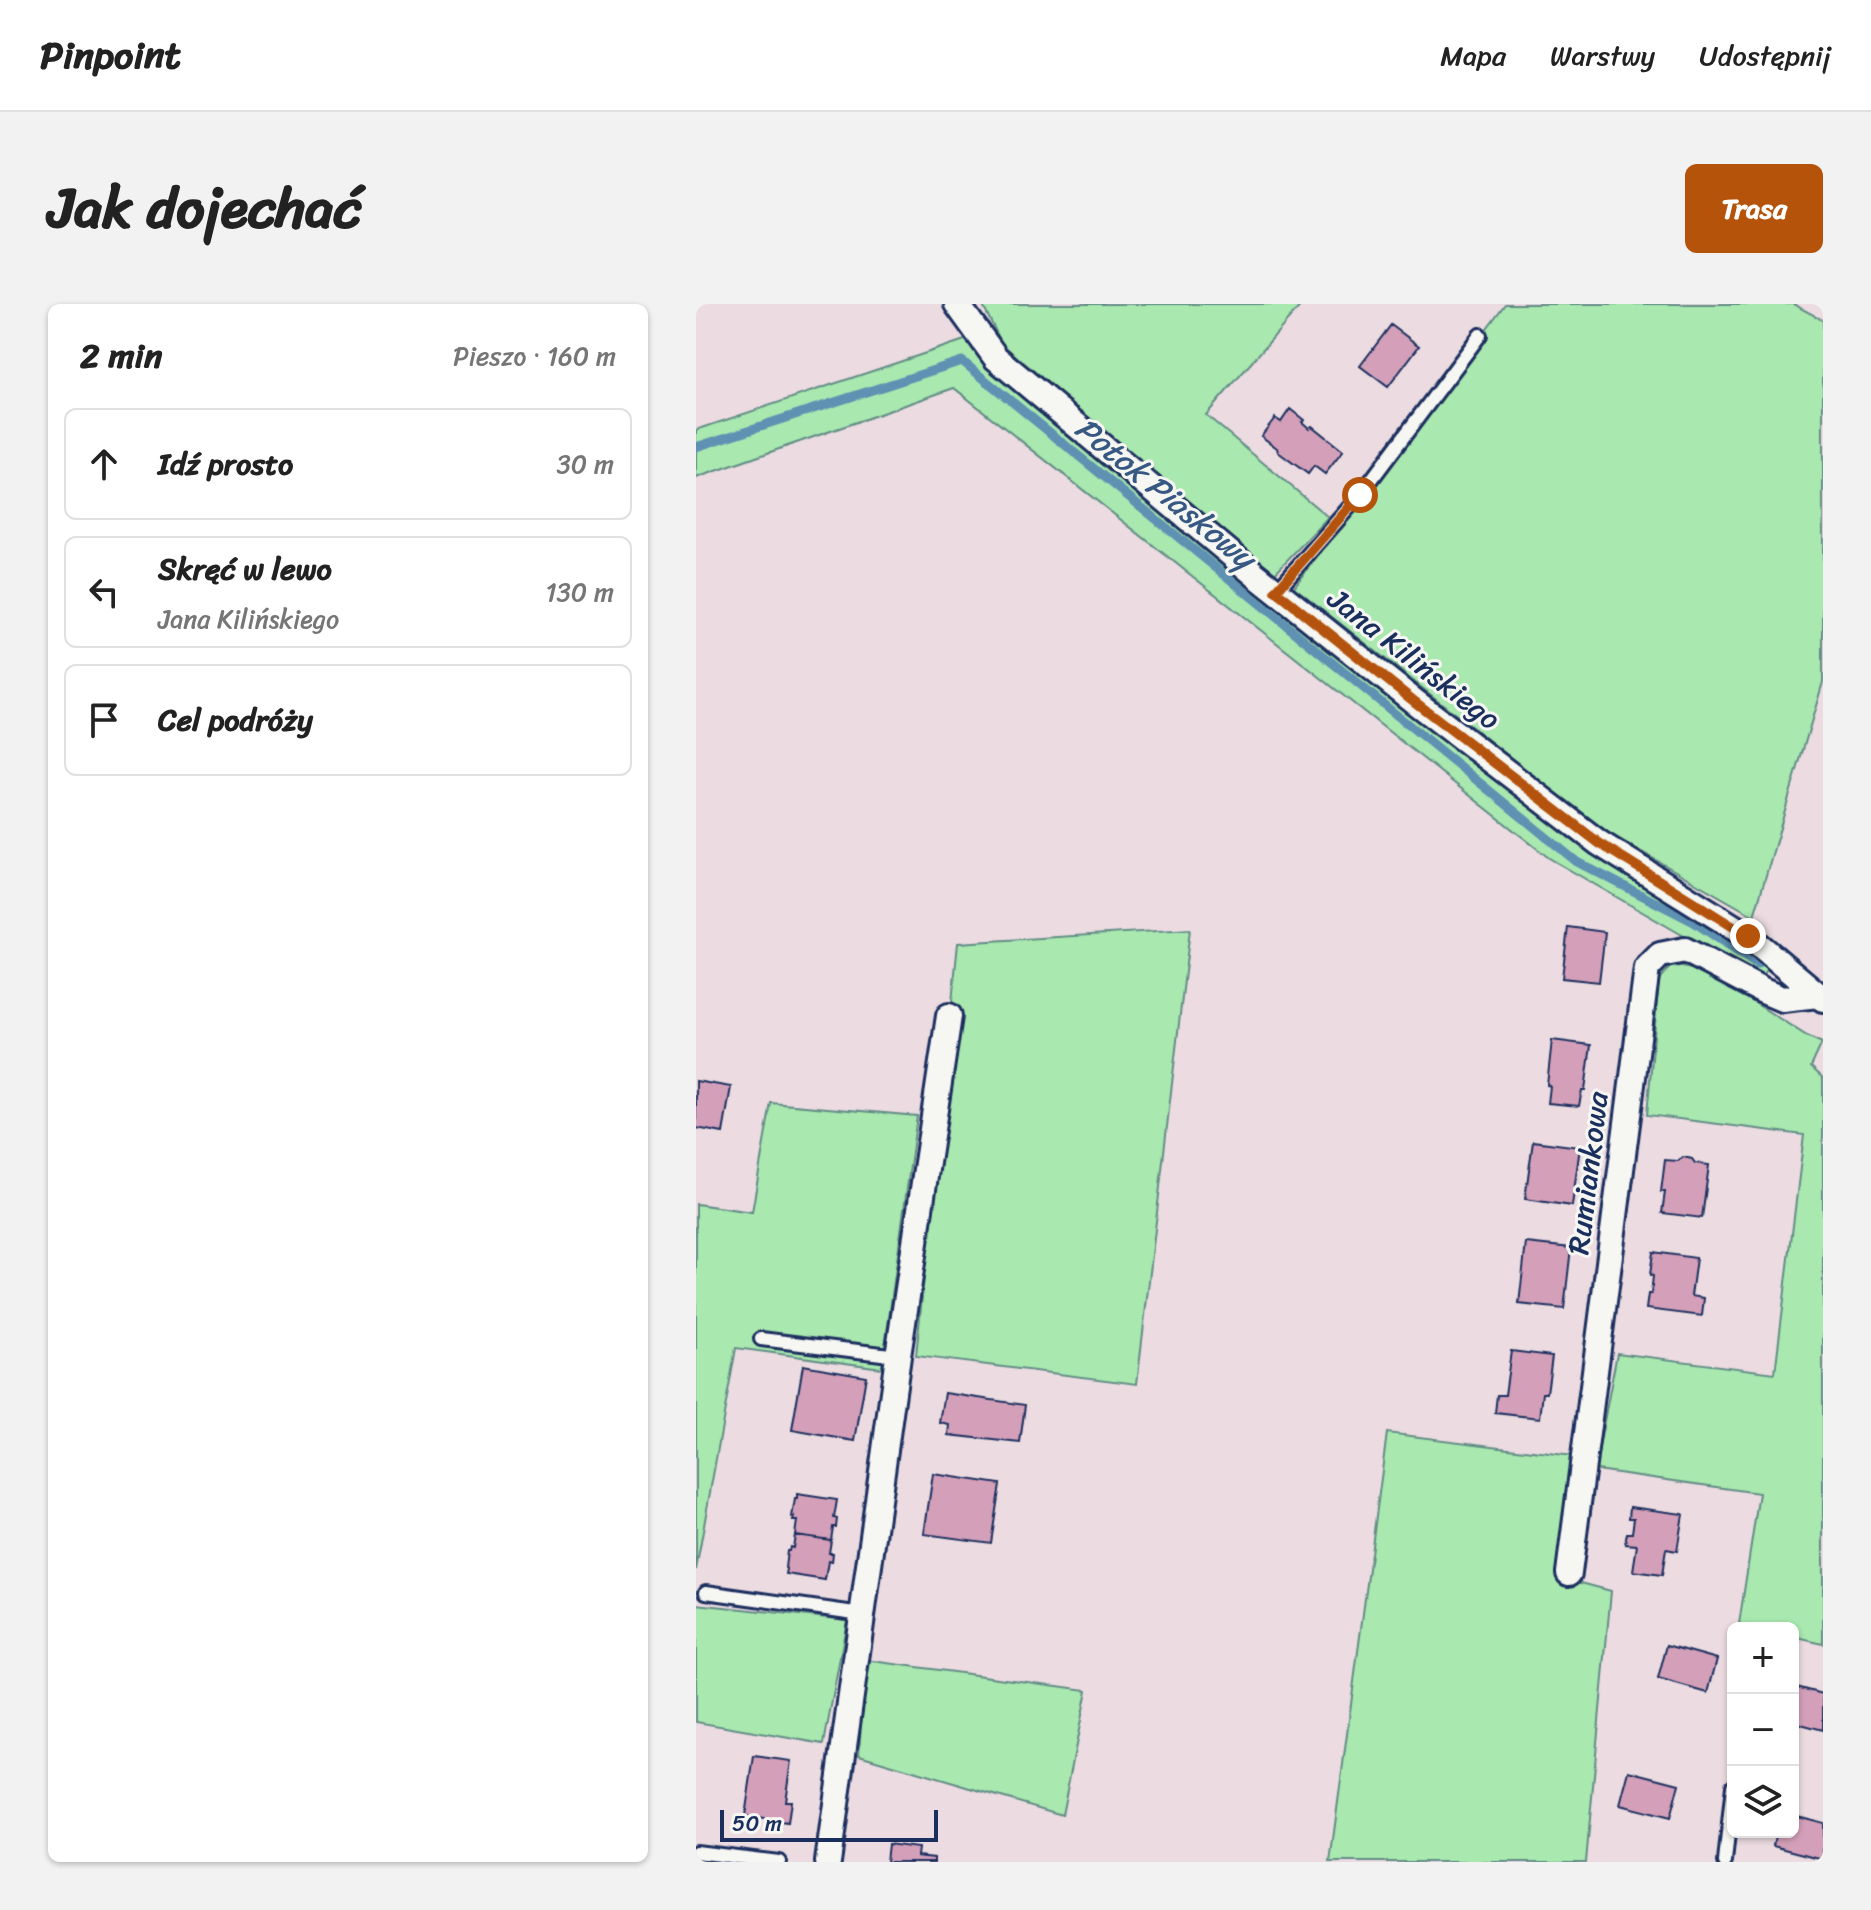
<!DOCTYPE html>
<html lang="pl">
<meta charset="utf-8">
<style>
body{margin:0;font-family:Sriracha,sans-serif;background:#f2f2f2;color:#222}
.controls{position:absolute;right:24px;bottom:24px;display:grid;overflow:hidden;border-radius:12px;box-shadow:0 2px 6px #0004}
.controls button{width:72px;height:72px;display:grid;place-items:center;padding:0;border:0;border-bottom:2px solid #e0e0e0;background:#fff;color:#222;font:40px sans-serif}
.scale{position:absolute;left:24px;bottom:20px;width:218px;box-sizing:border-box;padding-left:8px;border:4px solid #1b2f5e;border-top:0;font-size:22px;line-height:28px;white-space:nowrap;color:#1b2f5e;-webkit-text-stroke:6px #f6f6f2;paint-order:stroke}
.stop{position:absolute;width:24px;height:24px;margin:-18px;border:6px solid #b45309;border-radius:50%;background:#fff}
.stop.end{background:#b45309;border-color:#fff;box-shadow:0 2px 8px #0008}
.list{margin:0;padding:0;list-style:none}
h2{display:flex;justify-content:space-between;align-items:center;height:104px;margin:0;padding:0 32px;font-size:34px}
h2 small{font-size:26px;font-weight:400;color:#767676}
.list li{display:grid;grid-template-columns:52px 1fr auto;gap:24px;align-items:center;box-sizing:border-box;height:112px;margin:0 16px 16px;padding:0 16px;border:2px solid #e0e0e0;border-radius:12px}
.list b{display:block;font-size:30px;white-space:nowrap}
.list p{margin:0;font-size:26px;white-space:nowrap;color:#767676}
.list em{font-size:26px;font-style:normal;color:#767676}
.icon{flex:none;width:44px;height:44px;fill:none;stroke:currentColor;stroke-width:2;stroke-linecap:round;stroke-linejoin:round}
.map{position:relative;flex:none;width:1127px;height:1558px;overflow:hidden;border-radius:12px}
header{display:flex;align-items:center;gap:48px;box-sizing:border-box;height:112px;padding:0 40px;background:#fff;border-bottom:2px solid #e0e0e0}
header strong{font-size:38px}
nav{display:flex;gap:44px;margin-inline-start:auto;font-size:28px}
.intro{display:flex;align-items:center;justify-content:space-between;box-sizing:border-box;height:192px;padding:0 48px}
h1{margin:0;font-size:56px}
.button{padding:20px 36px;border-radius:12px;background:#b45309;color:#fff;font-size:28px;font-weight:700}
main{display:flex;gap:48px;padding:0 48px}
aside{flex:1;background:#fff;border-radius:12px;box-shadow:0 2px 6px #0004}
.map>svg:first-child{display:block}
</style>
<header>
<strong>Pinpoint</strong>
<nav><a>Mapa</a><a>Warstwy</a><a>Udostępnij</a></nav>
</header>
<div class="intro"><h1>Jak dojechać</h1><a class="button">Trasa</a></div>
<main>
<aside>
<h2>2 min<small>Pieszo · 160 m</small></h2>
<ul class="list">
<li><svg class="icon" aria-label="ahead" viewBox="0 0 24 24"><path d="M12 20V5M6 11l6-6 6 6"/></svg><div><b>Idź prosto</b></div><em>30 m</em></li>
<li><svg class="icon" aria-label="left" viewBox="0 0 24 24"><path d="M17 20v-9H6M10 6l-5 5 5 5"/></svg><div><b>Skręć w lewo</b><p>Jana Kilińskiego</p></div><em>130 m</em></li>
<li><svg class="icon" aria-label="arrive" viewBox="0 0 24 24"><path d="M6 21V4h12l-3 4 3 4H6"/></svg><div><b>Cel podróży</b></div></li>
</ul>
</aside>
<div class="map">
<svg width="1127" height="1558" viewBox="0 0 1127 1558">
<rect width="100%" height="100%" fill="#ecdce1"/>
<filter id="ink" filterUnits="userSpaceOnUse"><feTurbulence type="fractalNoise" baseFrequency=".0125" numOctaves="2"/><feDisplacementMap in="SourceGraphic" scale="16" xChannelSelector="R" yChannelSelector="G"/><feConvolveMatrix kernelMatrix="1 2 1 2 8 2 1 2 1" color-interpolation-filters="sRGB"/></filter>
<g filter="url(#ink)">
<path fill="#a9e8af" stroke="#628c86" stroke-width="2" d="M286 0H606L510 111 632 213 578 270 306 40Z
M809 0H1097L1127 16V378L1058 612 904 524 598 283Z
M272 35 864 527 1040 635 1073 662 1064 676 853 554 258 84 0 174V126Z
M494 625 441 1080 220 1052 262 639Z
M976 661 1010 668 1111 732 1126 739 1115 763 1127 774V1340L1097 1333V1324H1059L1043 1320 1063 1189 900 1166 885 1279 915 1287 890 1558H634L691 1129 877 1152 899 1165 921 1049 1079 1069 1108 831 951 811 963 675Z
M75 799 221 812 186 1064 40 1044 0 1266V900L56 908Z
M0 1300 151 1316 128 1440 0 1418Z
M169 1356 391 1386 366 1511 163 1451Z"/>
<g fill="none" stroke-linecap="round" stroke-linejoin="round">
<path stroke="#5e91b3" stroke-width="9" d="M0 143 266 57 881 558 998 618 1061 661"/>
</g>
<path fill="#d4a0b9" stroke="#1b2f5e" stroke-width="2" d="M695 21 723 42 692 83 664 62Z
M594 105 608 116 606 118 613 124 616 122 647 147 629 170 618 162 612 170 582 148 581 144 565 132 579 114 585 118Z
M872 623 909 628 903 678 866 674Z
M856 736 895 741 889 786H886L883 802 852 799 854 782 851 781Z
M0 777 35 783 27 829 0 824Z
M837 837 884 843 876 902 829 895Z
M987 853 996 855 999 859 1013 861 1006 914 966 909 969 888H965L969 856 982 857Z
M830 939 875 944 868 1005 823 1000Z
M957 948 1000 954 995 992 1008 994 1006 1012 950 1005 952 990H955L957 972 954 971Z
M815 1047 856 1052 851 1089H847L844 1114 799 1109 801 1091H809Z
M107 1061 170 1072 159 1137 96 1126Z
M249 1089 329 1101 324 1139 253 1131 254 1121 244 1119Z
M237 1170 304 1180 295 1239 228 1230Z
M101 1190 141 1196 138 1214 141 1215 140 1223H137L135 1236 99 1231 101 1217H97L98 1213H96L99 1195H101Z
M934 1203 987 1210 981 1247 970 1245 966 1271 937 1267 941 1241 929 1240 931 1229H936L938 1214H933Z
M99 1231 135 1236 133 1249H137L136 1258 132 1257 129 1276 90 1270 91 1265 89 1264 91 1247H93L94 1243 97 1244Z
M971 1341 1021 1355 1012 1389 962 1375Z
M1097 1382 1127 1390V1426L1097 1418Z
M58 1452 95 1457 89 1497H95L92 1519 49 1512Z
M933 1467 983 1480 974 1514 924 1501Z
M1097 1511 1127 1519V1555L1077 1542 1080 1528H1097Z
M192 1540 222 1544 221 1552 238 1554V1558H190Z"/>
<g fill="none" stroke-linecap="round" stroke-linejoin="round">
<g stroke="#1b2f5e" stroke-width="18">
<path id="lane" d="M580 287 664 191 784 31
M65 1035 202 1052
M10 1288 166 1310
M0 1548 83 1558
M1029 1558 1037 1482"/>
</g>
<g stroke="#1b2f5e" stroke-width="30">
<path id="street" d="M261 0 300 54 561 272 719 398 903 539 1052 632 1127 695
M873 1269 951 664 964 651 989 646 1067 687 1086 695 1122 691
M132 1558 202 1052 253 712"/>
</g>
<use href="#lane" stroke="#f6f6f2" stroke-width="12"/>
<use href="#street" stroke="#f6f6f2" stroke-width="24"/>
</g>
</g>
<g fill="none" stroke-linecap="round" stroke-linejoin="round" filter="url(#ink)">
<path stroke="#b45309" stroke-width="10" d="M664 191 580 287 719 398 903 539 1052 632"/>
</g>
<g text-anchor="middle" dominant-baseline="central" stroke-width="6" stroke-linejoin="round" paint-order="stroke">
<g font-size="30" fill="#1b2f5e" stroke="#f6f6f2">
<text transform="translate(718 355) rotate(38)">Jana Kilińskiego</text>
<text transform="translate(892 869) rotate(-83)">Rumiankowa</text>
</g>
<g font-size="32" font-style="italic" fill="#375882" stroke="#f6f6f2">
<text transform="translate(469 189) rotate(39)">Potok Piaskowy</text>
</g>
</g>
</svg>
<div class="controls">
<button>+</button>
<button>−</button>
<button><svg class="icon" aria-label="layers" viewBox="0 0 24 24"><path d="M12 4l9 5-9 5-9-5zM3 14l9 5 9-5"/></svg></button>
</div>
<div class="scale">50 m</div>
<div class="stop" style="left:664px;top:191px"></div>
<div class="stop end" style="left:1052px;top:632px"></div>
</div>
</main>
